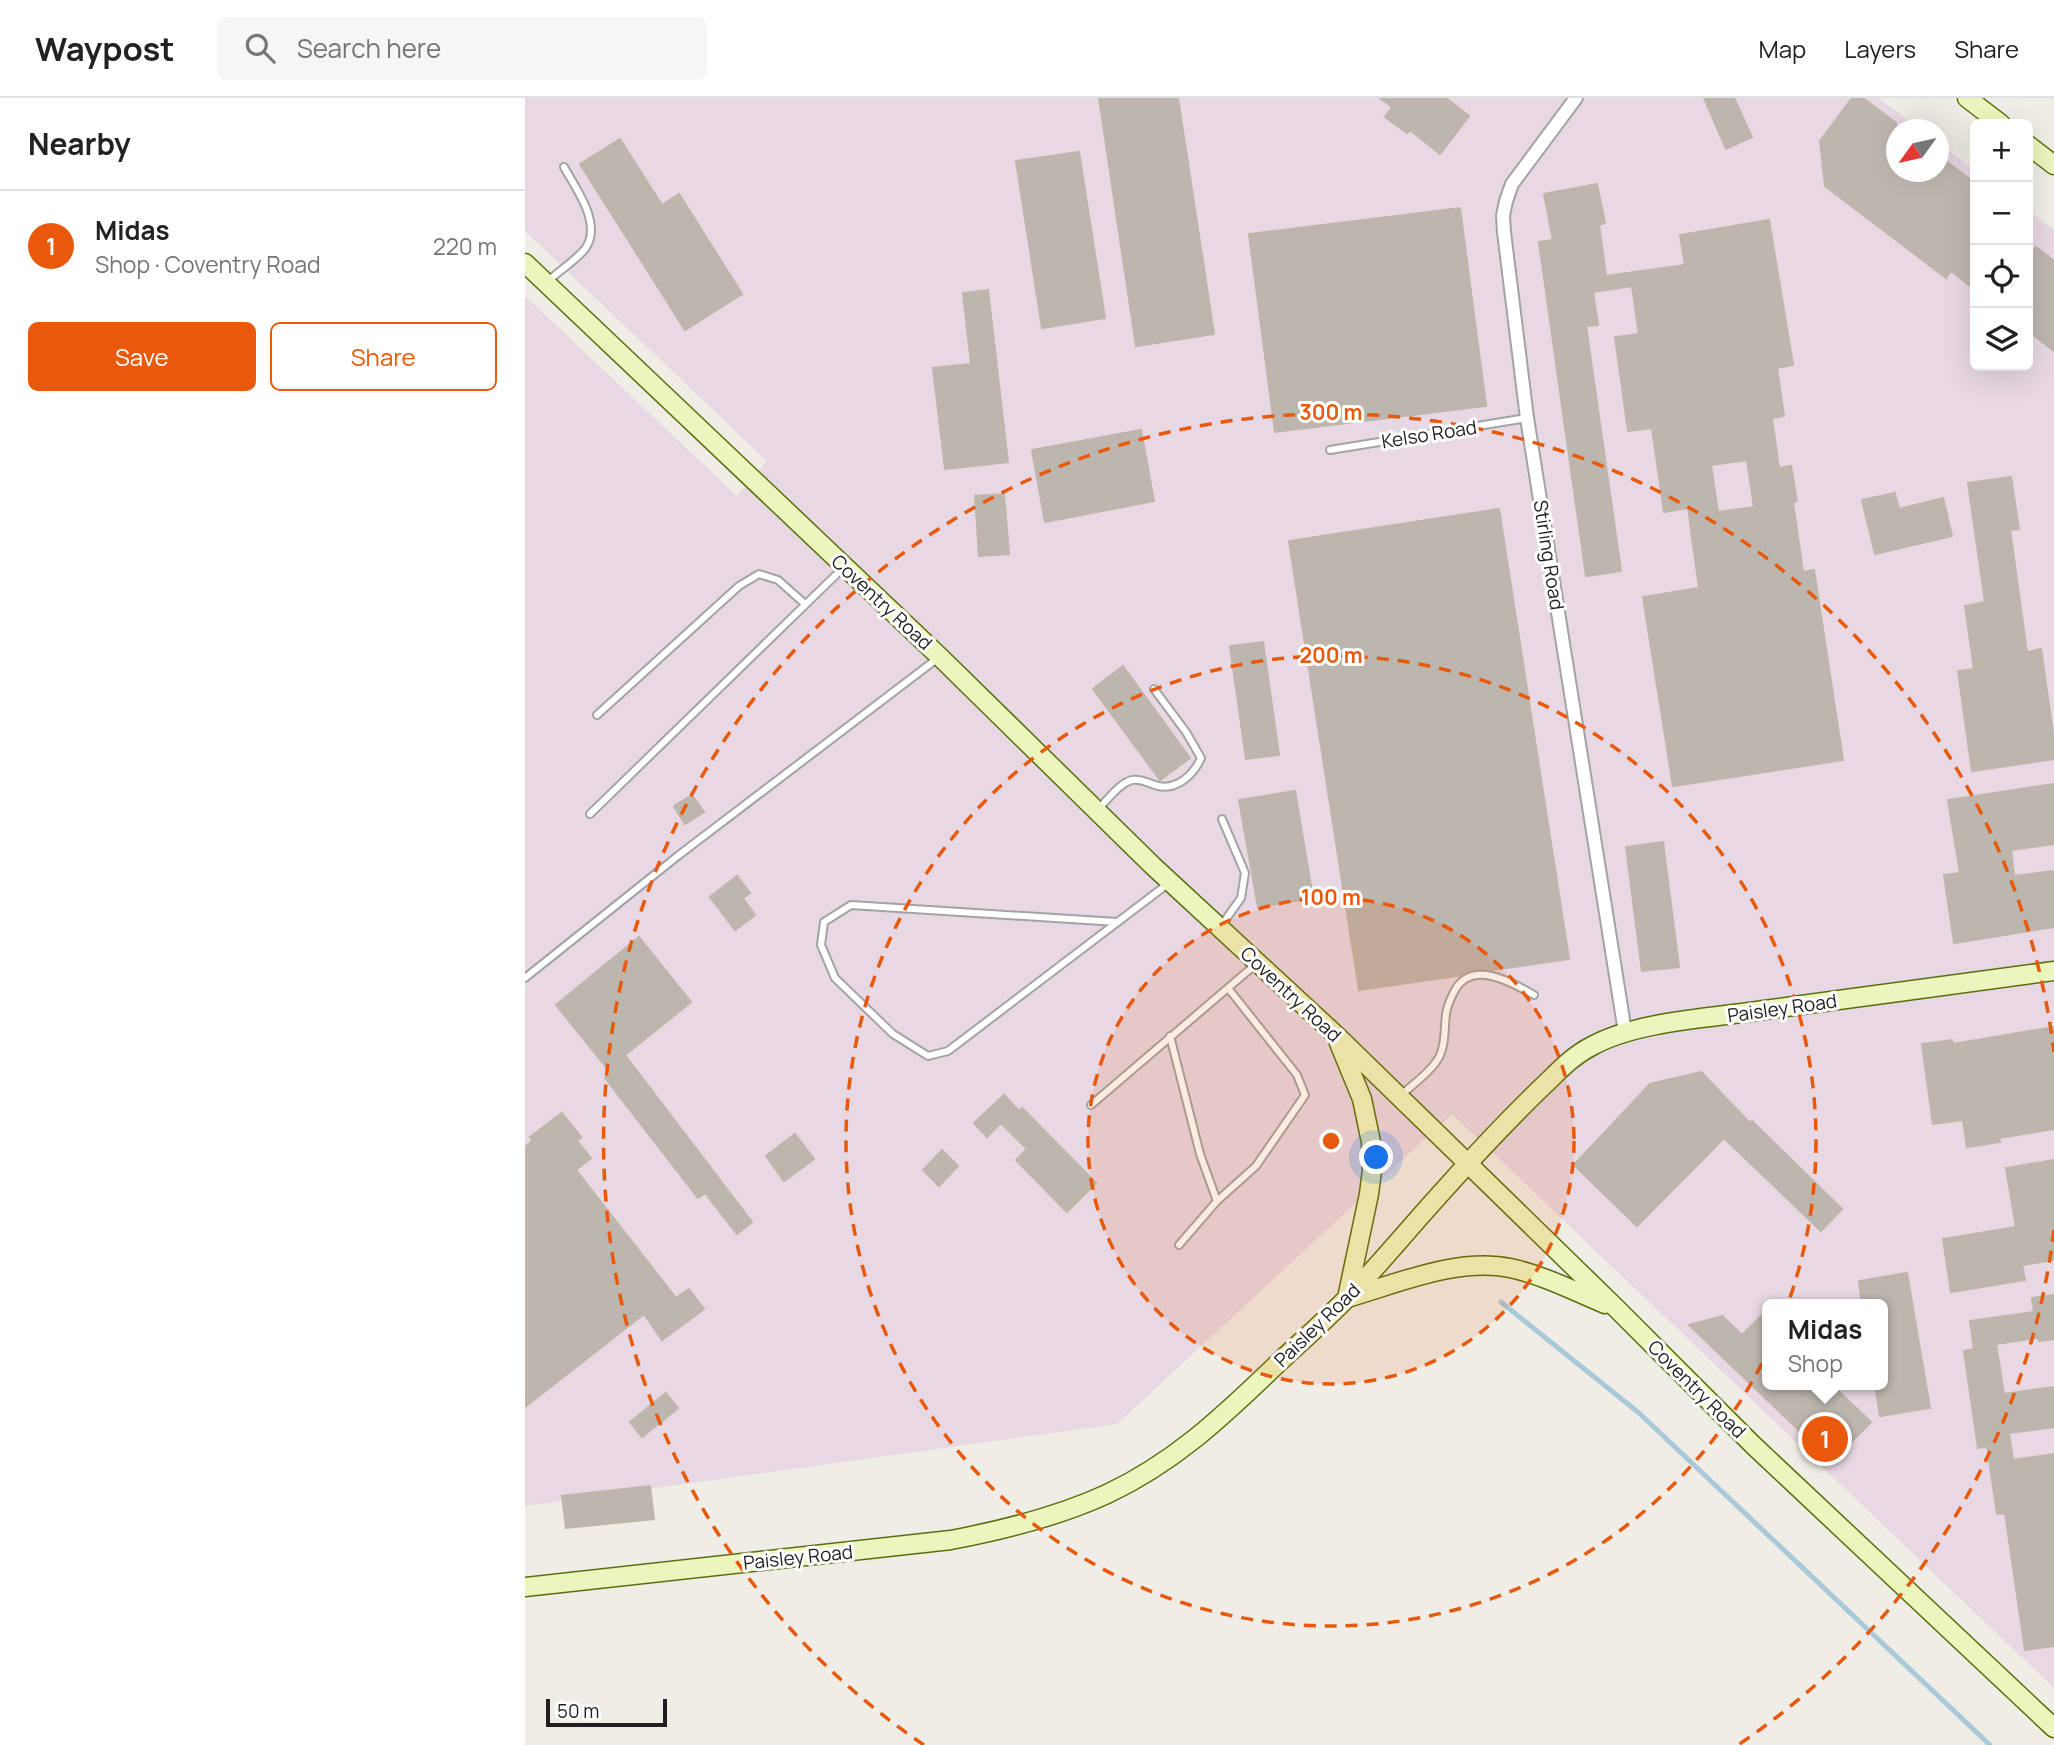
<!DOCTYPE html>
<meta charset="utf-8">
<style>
body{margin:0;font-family:Manrope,sans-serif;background:#f6f6f6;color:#222}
.controls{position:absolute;right:21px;top:21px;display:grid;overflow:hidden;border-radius:10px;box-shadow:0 7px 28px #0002}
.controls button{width:63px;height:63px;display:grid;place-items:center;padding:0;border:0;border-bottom:2px solid #e0e0e0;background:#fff;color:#222;font:35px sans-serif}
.compass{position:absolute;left:1361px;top:21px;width:63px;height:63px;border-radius:50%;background:#fff;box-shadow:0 7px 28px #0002;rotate:237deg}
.scale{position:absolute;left:21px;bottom:18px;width:121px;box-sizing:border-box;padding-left:7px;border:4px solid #1f1f1f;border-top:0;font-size:19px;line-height:24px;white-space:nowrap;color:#1f1f1f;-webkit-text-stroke:5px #fff;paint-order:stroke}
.you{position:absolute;left:852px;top:1060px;width:24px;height:24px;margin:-18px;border:5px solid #fff;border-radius:50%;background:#1a73e8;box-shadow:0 0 0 10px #1a73e833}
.badge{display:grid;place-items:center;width:46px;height:46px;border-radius:50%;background:#ea580c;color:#fff;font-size:23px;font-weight:700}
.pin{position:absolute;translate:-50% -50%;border:4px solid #fff;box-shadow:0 2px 7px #0006}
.popup{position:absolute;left:1237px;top:1201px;width:126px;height:91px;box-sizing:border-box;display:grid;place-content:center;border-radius:10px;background:#fff;filter:drop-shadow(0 2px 5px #0005);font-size:23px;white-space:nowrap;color:#767676}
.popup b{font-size:26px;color:#222}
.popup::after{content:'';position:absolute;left:50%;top:100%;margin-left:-14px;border:14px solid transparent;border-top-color:#fff}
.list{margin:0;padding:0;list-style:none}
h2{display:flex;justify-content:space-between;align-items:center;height:91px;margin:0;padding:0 28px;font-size:30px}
h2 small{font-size:23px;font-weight:400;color:#767676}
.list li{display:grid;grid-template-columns:46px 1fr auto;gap:21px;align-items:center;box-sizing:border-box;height:112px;padding:0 28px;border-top:2px solid #e0e0e0}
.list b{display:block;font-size:26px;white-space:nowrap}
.list p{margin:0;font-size:23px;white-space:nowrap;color:#767676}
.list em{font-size:23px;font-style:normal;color:#767676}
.actions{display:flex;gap:14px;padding:21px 28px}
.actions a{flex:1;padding:16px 0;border:2px solid #ea580c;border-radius:10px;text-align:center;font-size:24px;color:#ea580c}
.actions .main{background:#ea580c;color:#fff}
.icon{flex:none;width:38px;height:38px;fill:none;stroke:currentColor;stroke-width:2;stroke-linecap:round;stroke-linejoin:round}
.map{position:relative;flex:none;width:1529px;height:1647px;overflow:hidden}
header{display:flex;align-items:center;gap:42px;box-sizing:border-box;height:98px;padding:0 35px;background:#fff;border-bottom:2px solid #e0e0e0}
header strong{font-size:33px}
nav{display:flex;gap:38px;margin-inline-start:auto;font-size:24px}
.search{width:490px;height:63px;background:#f6f6f6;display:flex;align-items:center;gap:18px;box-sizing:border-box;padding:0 24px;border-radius:10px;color:#767676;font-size:26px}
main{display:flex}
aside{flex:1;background:#fff}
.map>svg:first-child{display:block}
</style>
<header>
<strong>Waypost</strong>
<div class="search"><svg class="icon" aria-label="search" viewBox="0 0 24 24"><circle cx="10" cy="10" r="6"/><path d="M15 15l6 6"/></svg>Search here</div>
<nav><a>Map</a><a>Layers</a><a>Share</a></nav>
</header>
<main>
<aside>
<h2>Nearby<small></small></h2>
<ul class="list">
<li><span class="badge">1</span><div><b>Midas</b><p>Shop · Coventry Road</p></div><em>220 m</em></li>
</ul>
<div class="actions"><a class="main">Save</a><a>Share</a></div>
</aside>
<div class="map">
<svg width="1529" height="1647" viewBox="0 0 1529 1647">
<rect width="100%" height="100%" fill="#efede6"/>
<path fill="#e7d8e3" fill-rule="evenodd" d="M0 0H1353L1395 31 1372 32V74H1414V45L1450 73V268H1503V112L1529 132V1590L927 1016 592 1326 0 1408V198L212 398 242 363 0 133ZM1242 1206H1358V1287H1242Z"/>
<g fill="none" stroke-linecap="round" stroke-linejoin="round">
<path stroke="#a9c9d9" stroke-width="5" d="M976 1204 1114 1315 1465 1647"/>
</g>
<path fill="#bcb6af" stroke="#bfb5a9" stroke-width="2" fill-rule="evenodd" d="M574 0H653L689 236 611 248Z
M855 0H921L944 18 915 56 885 32 882 35 860 19 867 9Z
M1179 0H1209L1227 39 1201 51Z
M1327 0H1338L1371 25V74H1413V57L1450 85V192L1426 173 1421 180 1300 88 1295 43Z
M95 41 137 107 154 96 217 196 160 232 55 66Z
M554 54 580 220 517 230 491 63Z
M1072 86 1080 125 1074 127 1081 178 1160 167 1155 137 1244 122 1268 267 1252 270 1259 318 1247 320 1254 370 1266 368 1272 403 1268 404 1278 474 1289 472 1318 662 1148 688 1118 499 1174 490 1163 410 1139 414 1127 330 1103 333 1090 239 1114 236 1107 188 1068 194 1073 227 1061 228 1096 473 1061 478 1014 144 1028 142 1019 96ZM1222 362 1229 409 1193 414 1186 367Z
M935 110 961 308 750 334 724 136Z
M1511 149 1529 163V253L1503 233V160Z
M463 192 483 364 420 371 408 270 446 266 438 195Z
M616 332 629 403 520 424 507 352Z
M1486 379 1494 431 1485 432 1502 554 1516 551 1529 642V661L1447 673 1433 573 1449 571 1440 508 1460 504 1443 385Z
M1370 395 1374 411 1418 400 1427 438 1350 456 1337 402Z
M479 396 484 456 454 458 450 398Z
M974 411 1044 861 967 872 953 871 938 877 834 892 764 443Z
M738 544 754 657 721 661 705 548Z
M598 568 665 660 635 682 568 591Z
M1529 686V746L1486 752 1489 778 1529 773V829L1429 845 1419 777 1435 775 1423 702Z
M770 693 788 800 733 809 714 702Z
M167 697 179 714 160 726 149 708Z
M1138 744 1154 869 1117 873 1101 749Z
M212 778 225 795 218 800 230 817 210 832 185 799Z
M114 839 166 904 100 957 227 1124 212 1136 180 1095 173 1100 80 980 86 975 31 907Z
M1529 929V1031L1474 1040 1475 1044 1442 1049 1438 1022 1408 1026 1397 946 1427 942 1428 946Z
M1176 974 1225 1025 1227 1023 1317 1111 1296 1133 1199 1040 1112 1128 1049 1067 1125 986Z
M479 997 494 1013 497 1010 571 1085 542 1114 491 1062 502 1051 476 1025 462 1039 449 1025Z
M37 1015 56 1039 52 1043 66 1060 51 1072 151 1200 164 1191 179 1211 137 1242 119 1216 0 1309V1049L8 1042 5 1039Z
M270 1036 289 1061 259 1083 241 1058Z
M417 1052 433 1068 414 1088 398 1072Z
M1529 1062V1162L1497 1167 1500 1182 1426 1194 1418 1141 1491 1129 1481 1070Z
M1382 1175 1405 1310 1355 1318 1350 1287H1358V1206H1337L1334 1183Z
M1529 1197V1241L1514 1243 1513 1240 1471 1246 1479 1296 1529 1289V1329L1484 1335 1488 1362 1529 1356V1548L1500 1552 1480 1415 1472 1416 1462 1348 1453 1350 1439 1253 1449 1251 1445 1223 1509 1214 1507 1200Z
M1197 1218 1217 1237 1236 1218 1242 1224V1287H1307L1346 1324 1307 1364 1164 1227Z
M141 1295 153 1310 117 1339 105 1324Z
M125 1388 129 1421 41 1430 37 1398Z"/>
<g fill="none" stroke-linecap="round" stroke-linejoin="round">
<g stroke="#a3a3a3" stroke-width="10">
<path id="lane" d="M22 184C34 173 50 163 60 151 78 126 51 91 39 69
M805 352 1002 320
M72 617 214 488 234 476 253 482 280 506
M573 711C582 703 594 685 607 682 616 680 625 686 633 688 653 692 669 676 676 660L661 634 629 591
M65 716 317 471
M592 824 326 807 299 824 296 847 310 880 368 936 403 958 423 953 644 785
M696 828 716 800 720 775 697 721
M0 880 154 757 413 560
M645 938 675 1056 692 1103 654 1147
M875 998C887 987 902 977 911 964 921 951 919 932 921 916 922 909 925 902 928 896 944 860 985 883 1009 897
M566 1007 731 866
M692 1103 731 1068 780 997 772 977 703 890"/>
</g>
<g stroke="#a3a3a3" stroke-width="16">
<path id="street" d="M1051 0 987 86 981 103 978 118 979 134 1002 320 1100 934"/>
</g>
<g stroke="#596f0d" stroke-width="21">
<path id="secondary" d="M1442 0 1476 26
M1503 47 1529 67
M0 165 415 559 628 768 812 938 1092 1211 1228 1347 1529 1630
M814 945 837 1001 846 1044 847 1072 844 1096 822 1200
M822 1200C871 1186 933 1159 985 1170 1018 1177 1049 1193 1080 1206
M0 1489 426 1442C479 1432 532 1419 582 1396 648 1365 695 1321 747 1271 772 1247 799 1224 823 1199 856 1165 886 1128 918 1093 950 1057 983 1022 1017 989 1033 974 1047 958 1067 948 1110 924 1183 920 1232 913 1331 900 1430 886 1529 873"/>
</g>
<use href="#lane" stroke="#fff" stroke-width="6"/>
<use href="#street" stroke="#fff" stroke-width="12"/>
<use href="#secondary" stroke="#ecf5bd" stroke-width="18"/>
</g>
<circle cx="806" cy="1043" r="243" fill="#e8590c" fill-opacity=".12"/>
<g fill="none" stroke="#e8590c" stroke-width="3.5" stroke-dasharray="12 9">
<circle cx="806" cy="1043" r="243"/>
<circle cx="806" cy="1043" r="485"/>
<path d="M1529 1132A728 728 0 0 1 1213 1647M399 1647A728 728 0 1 1 1529 954"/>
</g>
<g text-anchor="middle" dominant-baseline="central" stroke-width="6" stroke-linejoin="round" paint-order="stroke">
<g font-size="19" fill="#1f1f1f" stroke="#fff">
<text transform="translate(904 336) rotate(-9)">Kelso Road</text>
<text transform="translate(1024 457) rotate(81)">Stirling Road</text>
<text transform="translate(357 504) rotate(43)">Coventry Road</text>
<text transform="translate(766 896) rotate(43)">Coventry Road</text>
<text transform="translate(1257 910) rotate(-8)">Paisley Road</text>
<text transform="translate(792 1227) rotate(-44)">Paisley Road</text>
<text transform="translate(1172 1291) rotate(45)">Coventry Road</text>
<text transform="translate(273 1459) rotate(-6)">Paisley Road</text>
</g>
</g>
<circle cx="806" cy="1043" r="10" fill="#e8590c" stroke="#fff" stroke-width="3.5"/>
<g font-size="21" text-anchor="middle" font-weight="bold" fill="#e8590c" stroke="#fff" stroke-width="6" stroke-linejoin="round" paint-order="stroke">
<text x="806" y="322">300 m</text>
<text x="806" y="565">200 m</text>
<text x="806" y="807">100 m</text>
</g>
</svg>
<div class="controls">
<button>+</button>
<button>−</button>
<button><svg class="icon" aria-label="locate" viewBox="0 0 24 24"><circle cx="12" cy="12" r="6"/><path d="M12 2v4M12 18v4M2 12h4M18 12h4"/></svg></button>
<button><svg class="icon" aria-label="layers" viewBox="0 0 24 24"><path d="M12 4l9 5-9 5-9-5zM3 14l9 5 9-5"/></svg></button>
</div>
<svg class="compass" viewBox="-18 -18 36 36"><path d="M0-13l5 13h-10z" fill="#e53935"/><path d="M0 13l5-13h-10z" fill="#767676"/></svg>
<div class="scale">50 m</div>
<div class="you"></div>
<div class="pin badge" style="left:1300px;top:1341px">1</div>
<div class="popup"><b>Midas</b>Shop</div>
</div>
</main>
